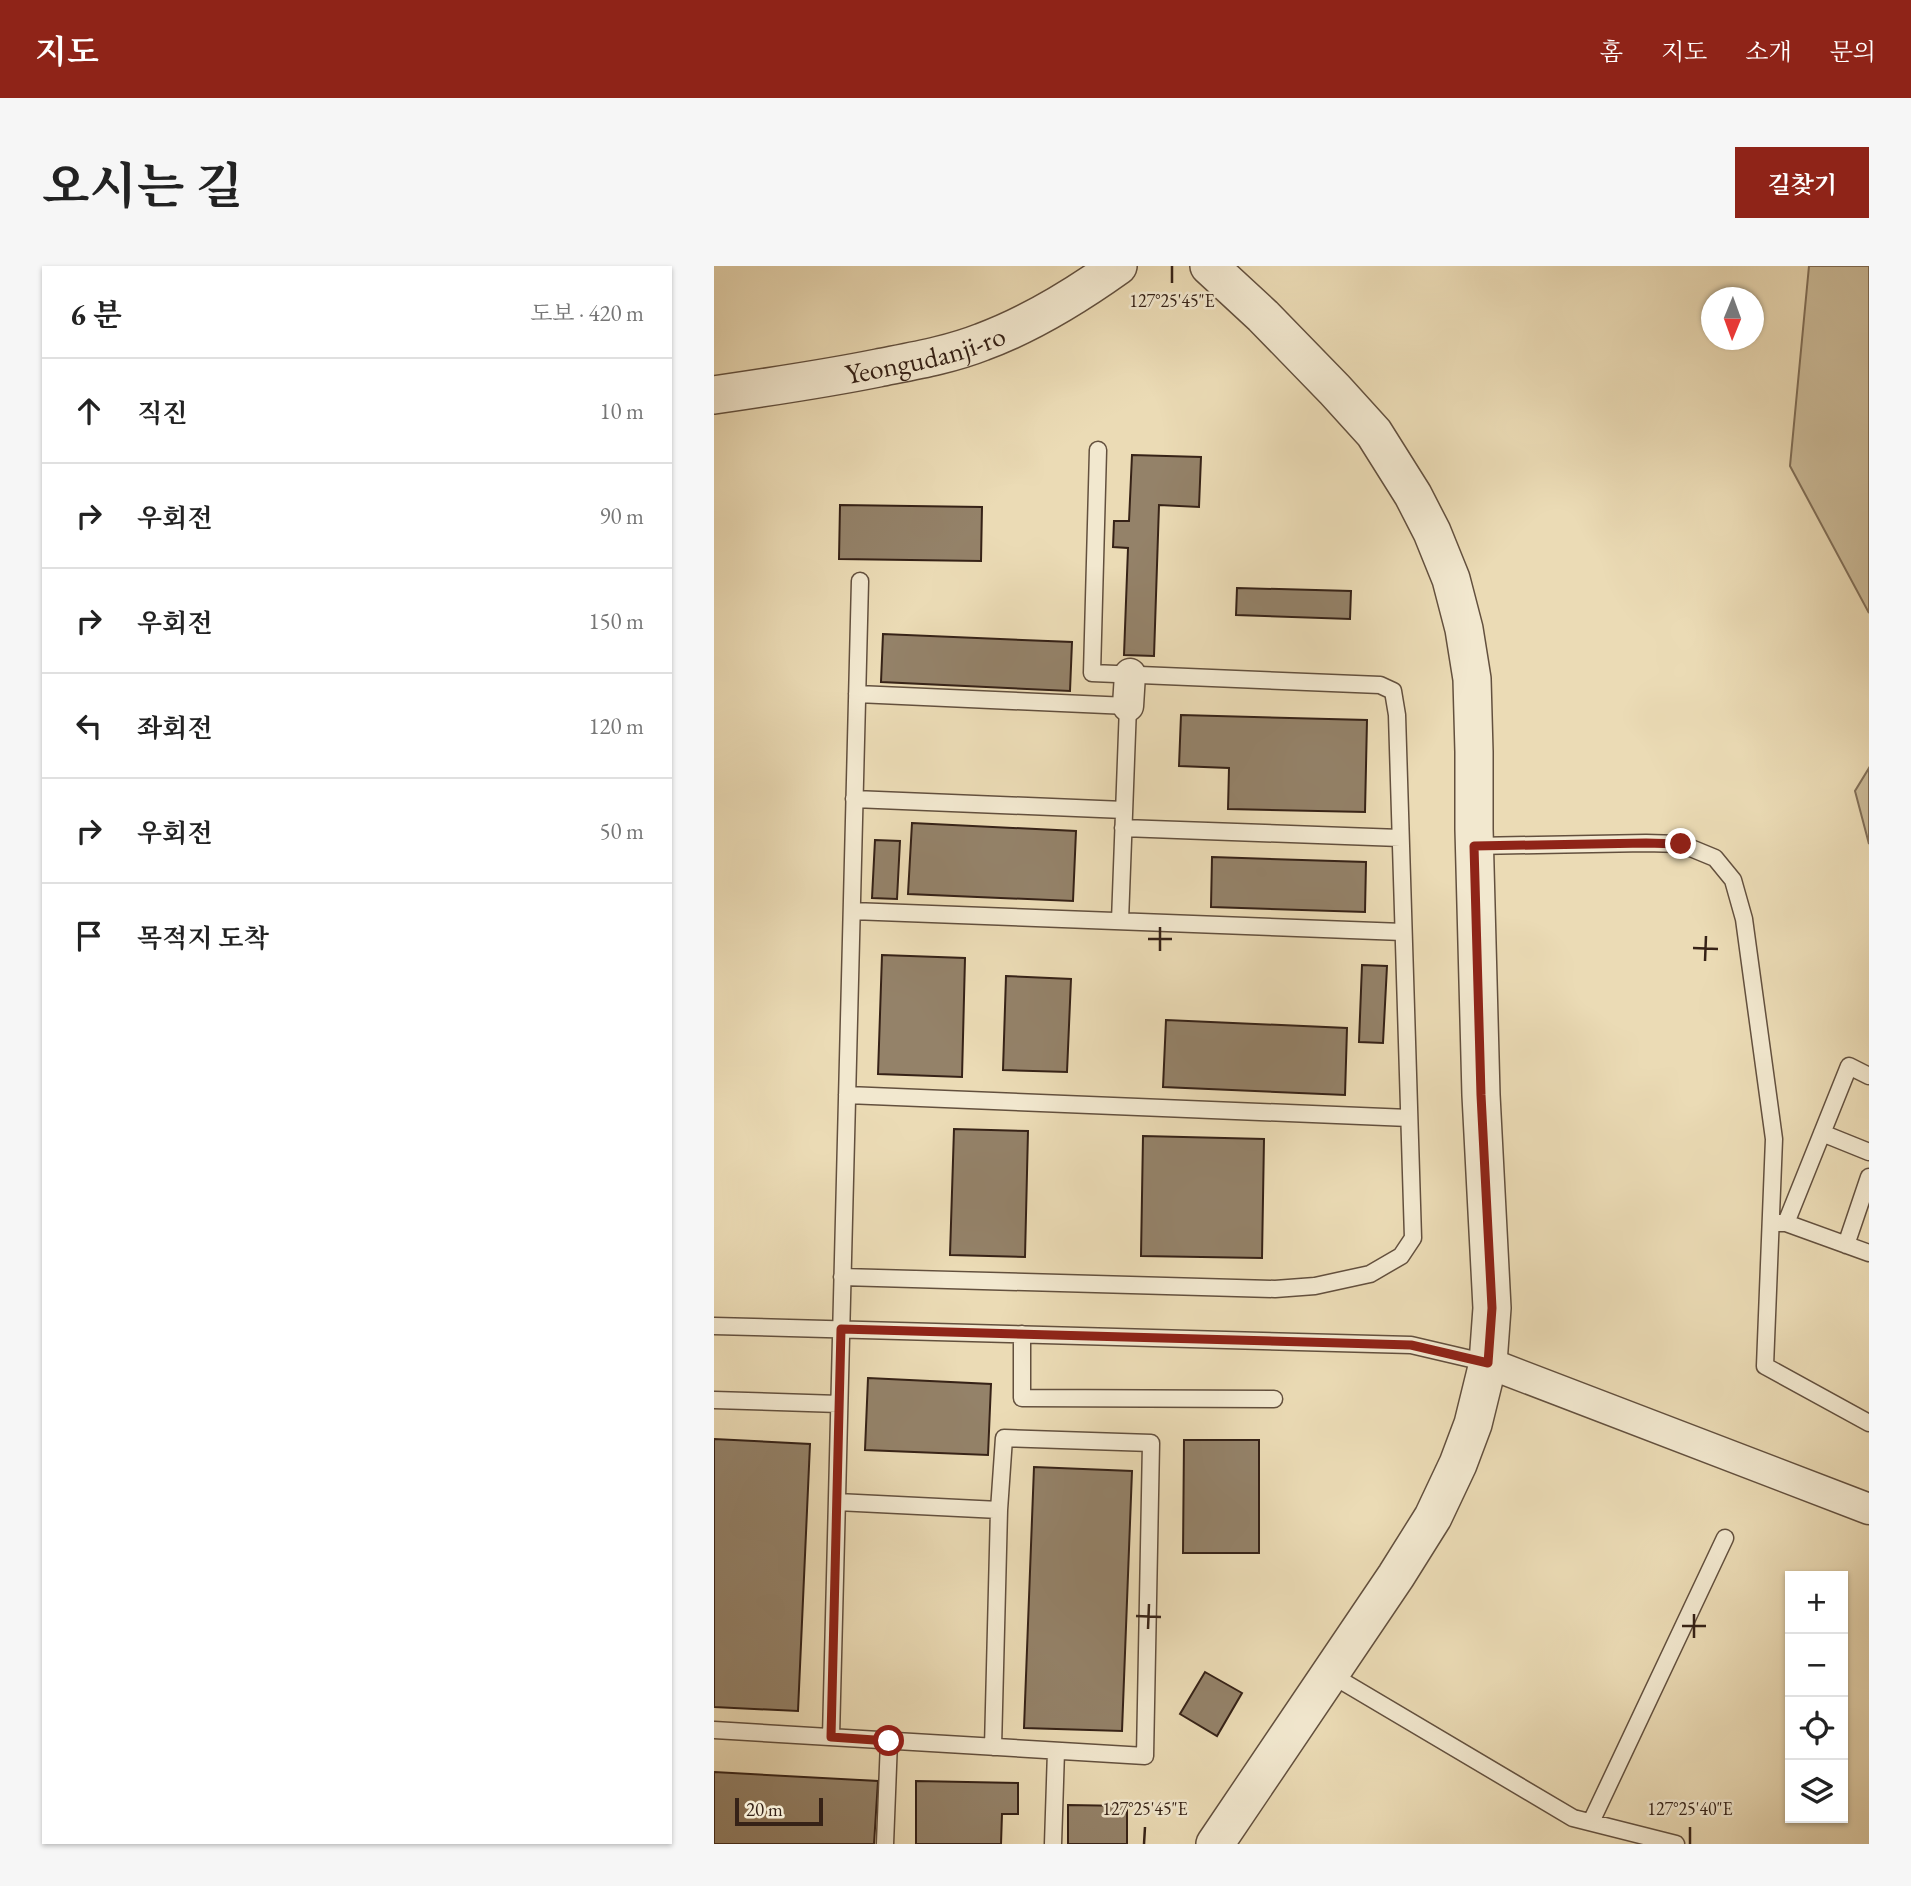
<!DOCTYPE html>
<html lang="ko">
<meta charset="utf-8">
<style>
body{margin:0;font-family:"EB Garamond","Noto Serif KR",serif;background:#f6f6f6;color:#222}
.controls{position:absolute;right:21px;bottom:21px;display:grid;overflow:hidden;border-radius:0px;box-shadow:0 2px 5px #0004}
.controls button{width:63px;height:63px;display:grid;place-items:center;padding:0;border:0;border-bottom:2px solid #e0e0e0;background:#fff;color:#222;font:35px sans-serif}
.compass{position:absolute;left:987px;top:21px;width:63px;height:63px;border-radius:50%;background:#fff;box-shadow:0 2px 5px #0004;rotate:181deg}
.scale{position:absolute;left:21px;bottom:18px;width:88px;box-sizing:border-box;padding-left:7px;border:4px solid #362217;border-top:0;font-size:19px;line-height:24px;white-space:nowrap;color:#362217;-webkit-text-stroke:5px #f2e8cf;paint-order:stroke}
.stop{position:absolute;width:21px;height:21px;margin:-16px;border:5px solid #8f2418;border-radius:50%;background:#fff}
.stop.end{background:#8f2418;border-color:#fff;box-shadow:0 2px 7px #0008}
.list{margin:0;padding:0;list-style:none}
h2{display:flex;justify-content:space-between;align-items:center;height:91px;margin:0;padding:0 28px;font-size:30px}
h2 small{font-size:23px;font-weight:400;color:#767676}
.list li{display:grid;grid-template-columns:46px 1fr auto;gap:21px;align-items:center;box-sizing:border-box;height:105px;padding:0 28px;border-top:2px solid #e0e0e0}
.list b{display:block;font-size:26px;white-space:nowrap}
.list em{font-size:23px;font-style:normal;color:#767676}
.icon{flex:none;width:38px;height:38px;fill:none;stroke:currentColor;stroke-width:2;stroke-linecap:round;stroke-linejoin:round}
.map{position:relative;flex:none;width:1155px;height:1578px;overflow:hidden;border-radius:0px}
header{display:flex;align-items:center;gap:42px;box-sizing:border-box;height:98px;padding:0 35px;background:#8f2418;color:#fff}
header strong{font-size:33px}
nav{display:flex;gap:38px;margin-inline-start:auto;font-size:24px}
.intro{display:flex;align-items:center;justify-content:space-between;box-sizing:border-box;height:168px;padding:0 42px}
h1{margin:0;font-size:49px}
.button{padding:18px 32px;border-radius:0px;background:#8f2418;color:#fff;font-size:24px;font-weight:700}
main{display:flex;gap:42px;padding:0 42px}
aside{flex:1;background:#fff;border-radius:0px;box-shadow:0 2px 5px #0004}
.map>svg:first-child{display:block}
</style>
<header>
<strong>지도</strong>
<nav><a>홈</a><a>지도</a><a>소개</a><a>문의</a></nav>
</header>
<div class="intro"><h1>오시는 길</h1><a class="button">길찾기</a></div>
<main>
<aside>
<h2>6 분<small>도보 · 420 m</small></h2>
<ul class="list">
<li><svg class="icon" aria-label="ahead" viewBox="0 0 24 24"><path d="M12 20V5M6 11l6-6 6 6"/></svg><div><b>직진</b></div><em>10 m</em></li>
<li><svg class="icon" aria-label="right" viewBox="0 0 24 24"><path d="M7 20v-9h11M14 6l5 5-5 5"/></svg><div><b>우회전</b></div><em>90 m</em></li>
<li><svg class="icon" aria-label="right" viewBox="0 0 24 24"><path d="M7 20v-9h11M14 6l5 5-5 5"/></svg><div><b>우회전</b></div><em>150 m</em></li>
<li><svg class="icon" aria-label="left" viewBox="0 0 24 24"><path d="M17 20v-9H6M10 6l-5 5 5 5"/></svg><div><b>좌회전</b></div><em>120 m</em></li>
<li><svg class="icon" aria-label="right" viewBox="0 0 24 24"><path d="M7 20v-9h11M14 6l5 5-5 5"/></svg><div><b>우회전</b></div><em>50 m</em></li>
<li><svg class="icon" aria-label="arrive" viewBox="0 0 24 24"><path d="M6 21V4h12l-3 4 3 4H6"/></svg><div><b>목적지 도착</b></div></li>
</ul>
</aside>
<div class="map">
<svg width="1155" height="1578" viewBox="0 0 1155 1578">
<rect width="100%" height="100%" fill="#ebdbb5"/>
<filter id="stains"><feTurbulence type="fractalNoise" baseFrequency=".00286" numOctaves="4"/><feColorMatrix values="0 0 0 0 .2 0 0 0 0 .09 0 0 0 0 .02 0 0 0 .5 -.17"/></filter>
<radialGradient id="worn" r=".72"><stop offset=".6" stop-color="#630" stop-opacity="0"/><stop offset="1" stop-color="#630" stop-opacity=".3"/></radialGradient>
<path fill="#ccbc9a" stroke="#816f58" stroke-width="2" d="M1095 0H1155V347L1076 200Z
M1155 502V578L1141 525Z"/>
<path fill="#948269" stroke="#362217" stroke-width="2" d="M418 189 487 191 485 241 445 239 440 390 410 389 414 282 399 281 400 255H415Z
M126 239 268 241 267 295 125 293Z
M523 322 637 325 636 353 522 349Z
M169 368 358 376 356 425 167 416Z
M467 449 653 454 651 546 514 543 515 502 465 500Z
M198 557 362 565 359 635 194 628Z
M161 574 186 575 183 633 158 632Z
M498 591 652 596 651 646 497 641Z
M168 689 251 692 248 811 164 808Z
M648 699 673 700 669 777 645 776Z
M292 710 357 713 353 806 289 804Z
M452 754 633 762 631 829 449 821Z
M240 863 314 865 311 991 236 989Z
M429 870 550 873 548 992 427 990Z
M154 1112 277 1118 274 1189 151 1184Z
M0 1173 96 1178 84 1445 0 1441Z
M470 1174H545V1287H469Z
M320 1201 418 1205 408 1465 310 1462Z
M491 1406 528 1427 503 1470 466 1448Z
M0 1506 164 1515 160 1578H0Z
M202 1515 304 1517V1548H288L287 1578H202Z
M354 1539 413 1540V1578H354Z"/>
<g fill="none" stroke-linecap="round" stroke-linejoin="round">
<g stroke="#63503e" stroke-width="19">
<path id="service" d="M143 428 414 440 406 655
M140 533 410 544
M409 562 686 572
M760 580 932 577 967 578 1001 592 1019 614 1030 653 1060 873 1051 1100 1155 1157
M138 645 689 666
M133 829 695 852
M1108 867 1155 886
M1057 957H1072L1135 800 1155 810
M1072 957 1155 987
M1132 979 1155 911
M128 1011 561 1023 601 1020 656 1008 687 990 699 972 683 449 679 425 666 419 378 407 384 184
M0 1060 697 1079 774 1097
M308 1068V1132L560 1133
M0 1134 125 1138
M123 1236 285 1244
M616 1408 859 1552 962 1578
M0 1464C144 1473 288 1481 431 1490L437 1177 290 1172 285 1244 279 1481
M117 1471 146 315
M877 1556 1011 1272
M171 1578 175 1475
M339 1578 342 1485"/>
</g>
<g stroke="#63503e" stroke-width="33">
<path id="minor" d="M414 440 416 408
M774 1097 1155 1243"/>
</g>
<g stroke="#63503e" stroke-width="40">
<g id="tertiary">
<path d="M495 0 549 50 621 124 660 167 699 229 718 266 737 313 750 363 758 413 760 486V563L767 829 778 1042 774 1097 759 1158 744 1198 719 1251 682 1310 501 1578"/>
<path id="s1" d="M0 129C55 121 110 113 164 102 199 95 235 89 268 76 317 58 362 30 404 0"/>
</g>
</g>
<use href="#service" stroke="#f2e8cf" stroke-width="16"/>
<use href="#minor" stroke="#f2e8cf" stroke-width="30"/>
<use href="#tertiary" stroke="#f2e8cf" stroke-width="37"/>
</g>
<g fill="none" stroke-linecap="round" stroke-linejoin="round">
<path stroke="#8f2418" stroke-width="9" d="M175 1475 117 1471 127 1063 697 1079 774 1097 778 1042 767 829 760 580 932 577 967 578"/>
</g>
<path fill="none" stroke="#362217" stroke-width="2.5" d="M458 17V0M434 673H458M979 682 1004 683M446 685V661M991 695 992 670M422 1350 447 1351M968 1360H992M434 1363 435 1338M980 1372V1348M430 1578 431 1561M976 1578V1561"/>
<g text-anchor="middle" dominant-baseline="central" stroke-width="5" stroke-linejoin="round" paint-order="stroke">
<g font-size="28" fill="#362217" stroke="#f2e8cf">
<text stroke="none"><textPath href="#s1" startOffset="215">Yeongudanji-ro</textPath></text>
</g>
</g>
<g font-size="18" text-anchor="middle" fill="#362217" stroke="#f2e8cf" stroke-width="5" stroke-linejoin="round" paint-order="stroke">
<text x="458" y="41">127°25'45"E</text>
<text x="431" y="1549">127°25'45"E</text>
<text x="976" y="1549">127°25'40"E</text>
</g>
<rect width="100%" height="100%" filter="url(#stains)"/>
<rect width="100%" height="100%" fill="url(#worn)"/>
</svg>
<div class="controls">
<button>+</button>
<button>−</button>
<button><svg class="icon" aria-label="locate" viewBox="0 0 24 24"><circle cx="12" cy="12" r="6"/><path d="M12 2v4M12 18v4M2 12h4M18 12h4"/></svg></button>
<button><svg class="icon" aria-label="layers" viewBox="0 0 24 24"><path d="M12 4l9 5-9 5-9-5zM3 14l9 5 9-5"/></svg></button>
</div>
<svg class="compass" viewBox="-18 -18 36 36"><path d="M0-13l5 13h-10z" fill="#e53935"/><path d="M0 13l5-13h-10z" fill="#767676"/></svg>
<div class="scale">20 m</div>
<div class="stop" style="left:175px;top:1475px"></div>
<div class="stop end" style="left:967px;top:578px"></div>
</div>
</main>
